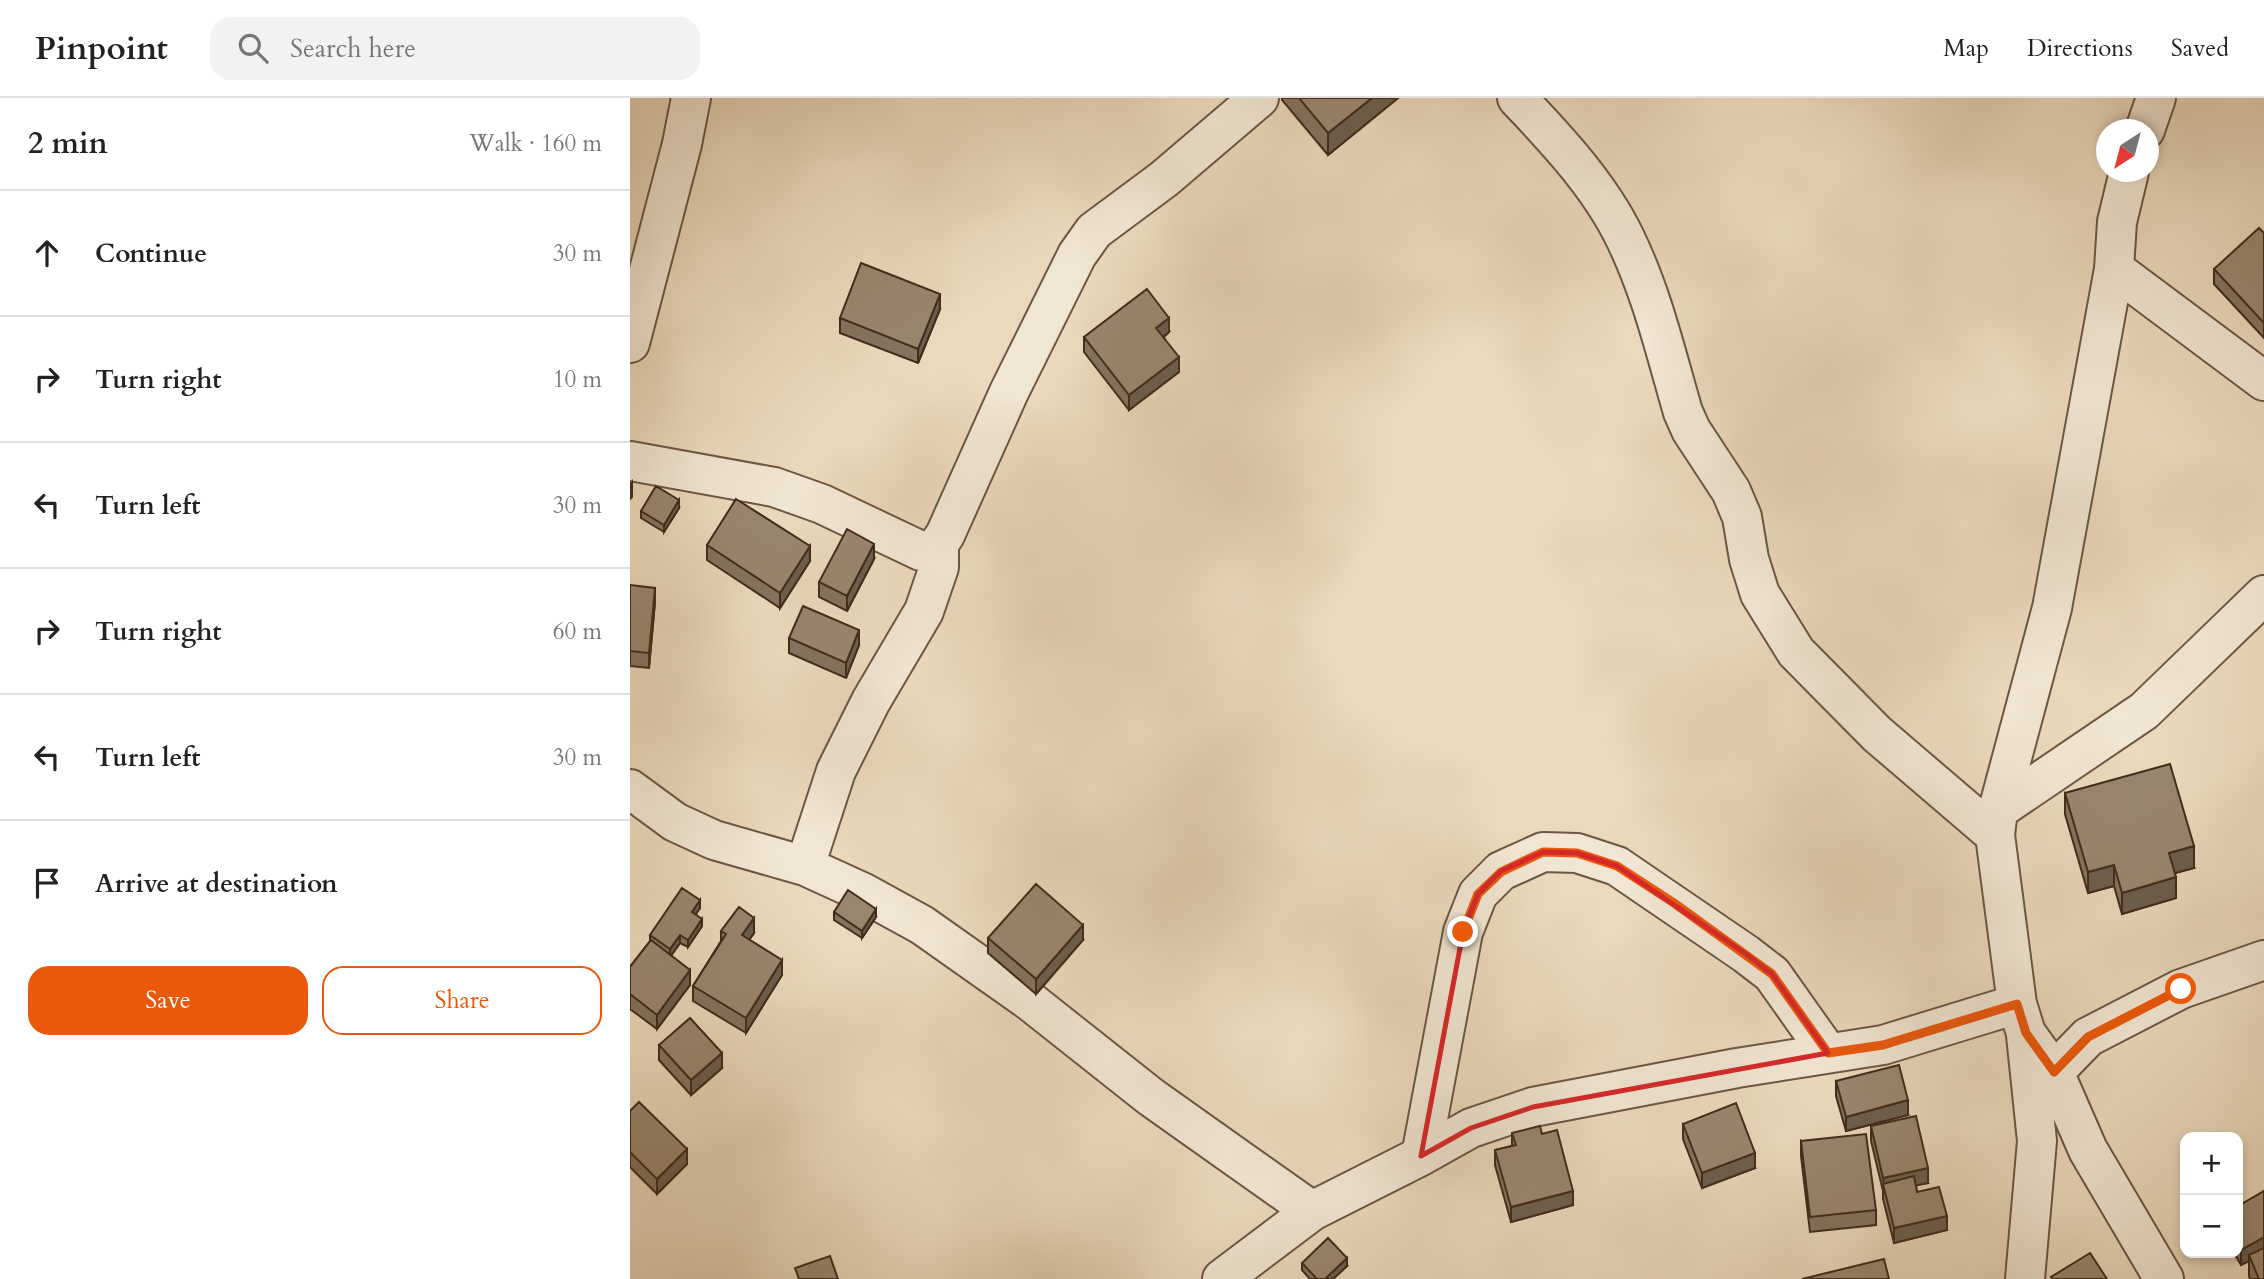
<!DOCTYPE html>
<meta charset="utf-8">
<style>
body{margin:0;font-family:Cardo,serif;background:#f2f2f2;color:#222}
.controls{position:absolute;right:21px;bottom:21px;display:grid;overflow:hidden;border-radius:14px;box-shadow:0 4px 10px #0003}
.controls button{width:63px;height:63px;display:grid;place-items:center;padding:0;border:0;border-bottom:2px solid #e0e0e0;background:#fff;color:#222;font:35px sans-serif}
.compass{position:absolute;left:1466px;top:21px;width:63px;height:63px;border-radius:50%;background:#fff;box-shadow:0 4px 10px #0003;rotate:216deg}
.stop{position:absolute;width:21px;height:21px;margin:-16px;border:5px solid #ea580c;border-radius:50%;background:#fff}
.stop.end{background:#ea580c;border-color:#fff;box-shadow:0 2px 7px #0008}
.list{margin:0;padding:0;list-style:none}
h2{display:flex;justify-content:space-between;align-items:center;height:91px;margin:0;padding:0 28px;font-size:30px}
h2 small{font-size:23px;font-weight:400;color:#767676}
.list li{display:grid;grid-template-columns:46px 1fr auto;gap:21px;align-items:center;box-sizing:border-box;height:126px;padding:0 28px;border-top:2px solid #e0e0e0}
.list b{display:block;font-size:26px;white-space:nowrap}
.list em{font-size:23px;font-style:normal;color:#767676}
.actions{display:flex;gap:14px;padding:21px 28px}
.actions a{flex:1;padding:16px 0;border:2px solid #ea580c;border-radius:21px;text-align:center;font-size:24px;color:#ea580c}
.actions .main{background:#ea580c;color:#fff}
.icon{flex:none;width:38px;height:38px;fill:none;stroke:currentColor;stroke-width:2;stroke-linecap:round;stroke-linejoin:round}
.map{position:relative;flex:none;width:1634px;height:1181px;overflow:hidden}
header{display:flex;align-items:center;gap:42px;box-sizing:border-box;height:98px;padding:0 35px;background:#fff;border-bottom:2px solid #e0e0e0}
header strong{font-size:33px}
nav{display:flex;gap:38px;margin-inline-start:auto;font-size:24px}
.search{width:490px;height:63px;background:#f2f2f2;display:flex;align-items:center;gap:18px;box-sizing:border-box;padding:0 24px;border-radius:21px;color:#767676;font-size:26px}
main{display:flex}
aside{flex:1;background:#fff}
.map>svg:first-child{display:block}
</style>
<header>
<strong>Pinpoint</strong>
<div class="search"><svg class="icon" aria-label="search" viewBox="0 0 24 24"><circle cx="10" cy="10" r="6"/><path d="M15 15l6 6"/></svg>Search here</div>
<nav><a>Map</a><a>Directions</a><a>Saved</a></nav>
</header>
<main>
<aside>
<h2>2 min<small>Walk · 160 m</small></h2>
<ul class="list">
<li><svg class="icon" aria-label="ahead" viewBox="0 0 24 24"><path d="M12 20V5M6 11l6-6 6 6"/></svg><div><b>Continue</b></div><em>30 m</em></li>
<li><svg class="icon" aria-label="right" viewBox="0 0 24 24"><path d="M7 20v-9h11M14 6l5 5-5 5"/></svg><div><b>Turn right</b></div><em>10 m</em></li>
<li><svg class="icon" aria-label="left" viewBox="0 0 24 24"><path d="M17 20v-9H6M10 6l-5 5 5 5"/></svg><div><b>Turn left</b></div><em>30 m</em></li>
<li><svg class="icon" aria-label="right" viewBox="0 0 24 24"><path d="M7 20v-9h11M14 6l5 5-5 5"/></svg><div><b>Turn right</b></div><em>60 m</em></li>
<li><svg class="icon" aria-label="left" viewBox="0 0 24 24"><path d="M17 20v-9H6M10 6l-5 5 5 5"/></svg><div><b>Turn left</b></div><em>30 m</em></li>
<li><svg class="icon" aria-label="arrive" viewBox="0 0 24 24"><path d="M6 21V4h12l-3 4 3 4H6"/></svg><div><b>Arrive at destination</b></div></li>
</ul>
<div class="actions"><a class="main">Save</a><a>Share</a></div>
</aside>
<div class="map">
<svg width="1634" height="1181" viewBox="0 0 1634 1181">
<rect width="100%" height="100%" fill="#ead9bc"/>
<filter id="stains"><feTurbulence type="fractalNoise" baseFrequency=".00286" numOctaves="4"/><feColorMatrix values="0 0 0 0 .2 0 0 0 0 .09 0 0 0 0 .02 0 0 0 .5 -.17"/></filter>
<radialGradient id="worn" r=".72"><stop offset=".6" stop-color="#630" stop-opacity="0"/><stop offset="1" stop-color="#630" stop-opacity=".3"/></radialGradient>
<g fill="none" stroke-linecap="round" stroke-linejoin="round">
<g stroke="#6c5744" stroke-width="42">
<path id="street" d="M887 0C927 42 970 88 995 140 1022 195 1036 256 1053 314L1061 332 1101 393 1112 419 1119 461 1130 496 1166 554 1247 636 1365 737
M1515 32 1526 0
M1499 74 1487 124 1484 171 1422 510 1368 712 1365 737 1387 906 1396 935 1424 974 1458 1052 1534 1181
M1484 171 1634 283
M0 245 52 46 61 0
M0 363 144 389 192 406 291 453C304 455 308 447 315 437L379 294 447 157 464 133 534 81 629 0
M0 691 45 724 84 742 175 768 232 794 292 827 401 904 521 999 682 1113
M1368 712 1514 613 1634 497
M175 768 206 673 241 603 294 513 309 469V447
M1424 974 1458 939 1551 891 1634 862
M791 1058 833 834 848 796 871 773 913 754 947 755 987 768 1116 856 1142 876 1198 955
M592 1181 682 1113 791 1058 841 1030 903 1009 1107 970 1253 947 1387 906
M1395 1181 1407 1043 1396 937"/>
</g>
<use href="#street" stroke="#f1e6d3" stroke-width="38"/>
</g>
<path fill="#84735f" stroke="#422c1c" stroke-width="2" d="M652 0H768L698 57 652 2Z
M1634 135V240L1584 186V171Z
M310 211 288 265 210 235V220Z
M539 234 534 239 549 274 499 312 454 254V239Z
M49 410 34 434 11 420V413Z
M77 447 180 463 150 510 77 462Z
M244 461 217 513 189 499V484Z
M0 487 25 504 19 570 0 568Z
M159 540 229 547 216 580 159 555Z
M1435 695 1564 770 1544 775 1546 800 1492 816 1484 788 1458 795 1435 716Z
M70 810 66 816 72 828 58 849 50 845 41 858 60 887 27 931 0 911V869L20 843V837Z
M204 814 246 819 232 840 204 822Z
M91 833 124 835 119 842 152 877 116 935 63 903V888L91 843Z
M358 840 453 842 406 896 358 855Z
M29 947 92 970 61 997 29 962Z
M1206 983 1278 1017 1216 1033 1206 998Z
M0 1013 57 1066 27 1096 0 1069Z
M1053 1026 1125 1070 1072 1090 1053 1041Z
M1241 1028 1298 1085 1286 1087 1287 1094 1317 1132 1264 1145 1253 1101V1093L1241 1043Z
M882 1035 912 1036 943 1107 881 1124 865 1067V1052L882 1048Z
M1171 1043 1246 1112V1127L1180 1134 1171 1058Z
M1608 1108 1634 1181H1620L1619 1178V1163L1611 1167 1604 1155H1608Z
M672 1165 717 1168 703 1181H680L672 1172Z"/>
<path fill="#6b5e4e" stroke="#422c1c" stroke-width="2" d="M742 0H768L698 57V35Z
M310 196V211L288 265V251Z
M539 220V234L526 244V230Z
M549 259V274L499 312V297Z
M2 384V399L0 401V387Z
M49 402V410L34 434V427Z
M244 446V461L217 513V498Z
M180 448V463L150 510V495Z
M25 490V504L19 570V555Z
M229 532V547L216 580V565Z
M1564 748V770L1539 777V755Z
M1484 767V788L1458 795V774Z
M1546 779V800L1492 816V795Z
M70 802V810L62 822V814Z
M246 811V819L232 840V833Z
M124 820V835L112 852V837Z
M72 821V828L58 849V842Z
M453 827V842L406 896V881Z
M50 837V845L40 859V851Z
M152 862V877L116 935V920Z
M60 872V887L27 931V917Z
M92 955V970L61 997V982Z
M1278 1002V1017L1216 1033V1019Z
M57 1051V1066L27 1096V1081Z
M1125 1055V1070L1072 1090V1075Z
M1298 1070V1085L1255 1094 1253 1080Z
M943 1093V1107L881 1124V1109Z
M1317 1118V1132L1264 1145V1130Z
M1634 1139V1154L1619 1157V1163L1611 1167V1152Z
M717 1160V1168L703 1181H695Z"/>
<path fill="#99866f" stroke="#422c1c" stroke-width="2" d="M669 0H742L698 35Z
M1629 130 1634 135V225L1584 171Z
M231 165 310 196 288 251 210 220Z
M517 191 539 220 526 230 549 259 499 297 454 239Z
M26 388 49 402 34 427 11 413Z
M106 401 180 448 150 495 77 447Z
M217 431 244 446 217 498 189 484Z
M0 487 25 490 19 555 0 553Z
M173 508 229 532 216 565 159 540Z
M1540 666 1564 748 1539 755 1546 779 1492 795 1484 767 1458 774 1435 695Z
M406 786 453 827 406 881 358 840Z
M52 790 70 802 62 814 72 821 58 842 50 837 40 851 20 837Z
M218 792 246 811 232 833 204 814Z
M109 809 124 820 112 837 152 862 116 920 63 888 96 836 91 833Z
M21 842 60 872 27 917 0 896V869Z
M60 920 92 955 61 982 29 947Z
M1269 967 1278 1002 1216 1019 1206 983Z
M9 1004 57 1051 27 1081 0 1054V1013Z
M1106 1005 1125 1055 1072 1075 1053 1026Z
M1286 1018 1298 1070 1253 1080 1241 1028Z
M910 1028 912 1036 927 1032 943 1093 881 1109 865 1052 886 1047 882 1035Z
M1236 1036 1246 1112 1180 1119 1171 1043Z
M1284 1078 1287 1094 1309 1089 1317 1118 1264 1130 1253 1086Z
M1634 1093V1139L1611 1152 1608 1147V1108Z
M698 1140 717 1160 695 1181H687L672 1165Z
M1634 1150V1181H1629L1619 1157Z
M1460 1155 1477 1181H1423L1421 1179Z
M200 1158 208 1181H169L165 1170Z
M1254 1161 1259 1181H1172Z"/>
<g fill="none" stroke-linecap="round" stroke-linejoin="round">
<path stroke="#ea580c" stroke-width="9" d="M833 834 848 796 871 774 913 754 947 755 987 768 1044 805 1142 876 1198 955 1253 947 1387 906 1396 935 1424 974 1458 939 1551 891"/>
</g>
<path fill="none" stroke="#d62828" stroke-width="5" stroke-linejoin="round" d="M913 754 947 755 987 768 1116 856 1142 876 1198 955 903 1009 841 1030 791 1058 833 834 848 796 871 773Z"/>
<rect width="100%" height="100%" filter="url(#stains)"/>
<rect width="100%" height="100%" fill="url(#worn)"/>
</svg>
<div class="controls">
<button>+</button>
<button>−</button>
</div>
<svg class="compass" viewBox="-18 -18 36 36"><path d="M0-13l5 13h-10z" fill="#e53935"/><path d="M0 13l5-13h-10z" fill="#767676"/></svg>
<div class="stop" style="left:1551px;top:891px"></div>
<div class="stop end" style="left:833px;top:834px"></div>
</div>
</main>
